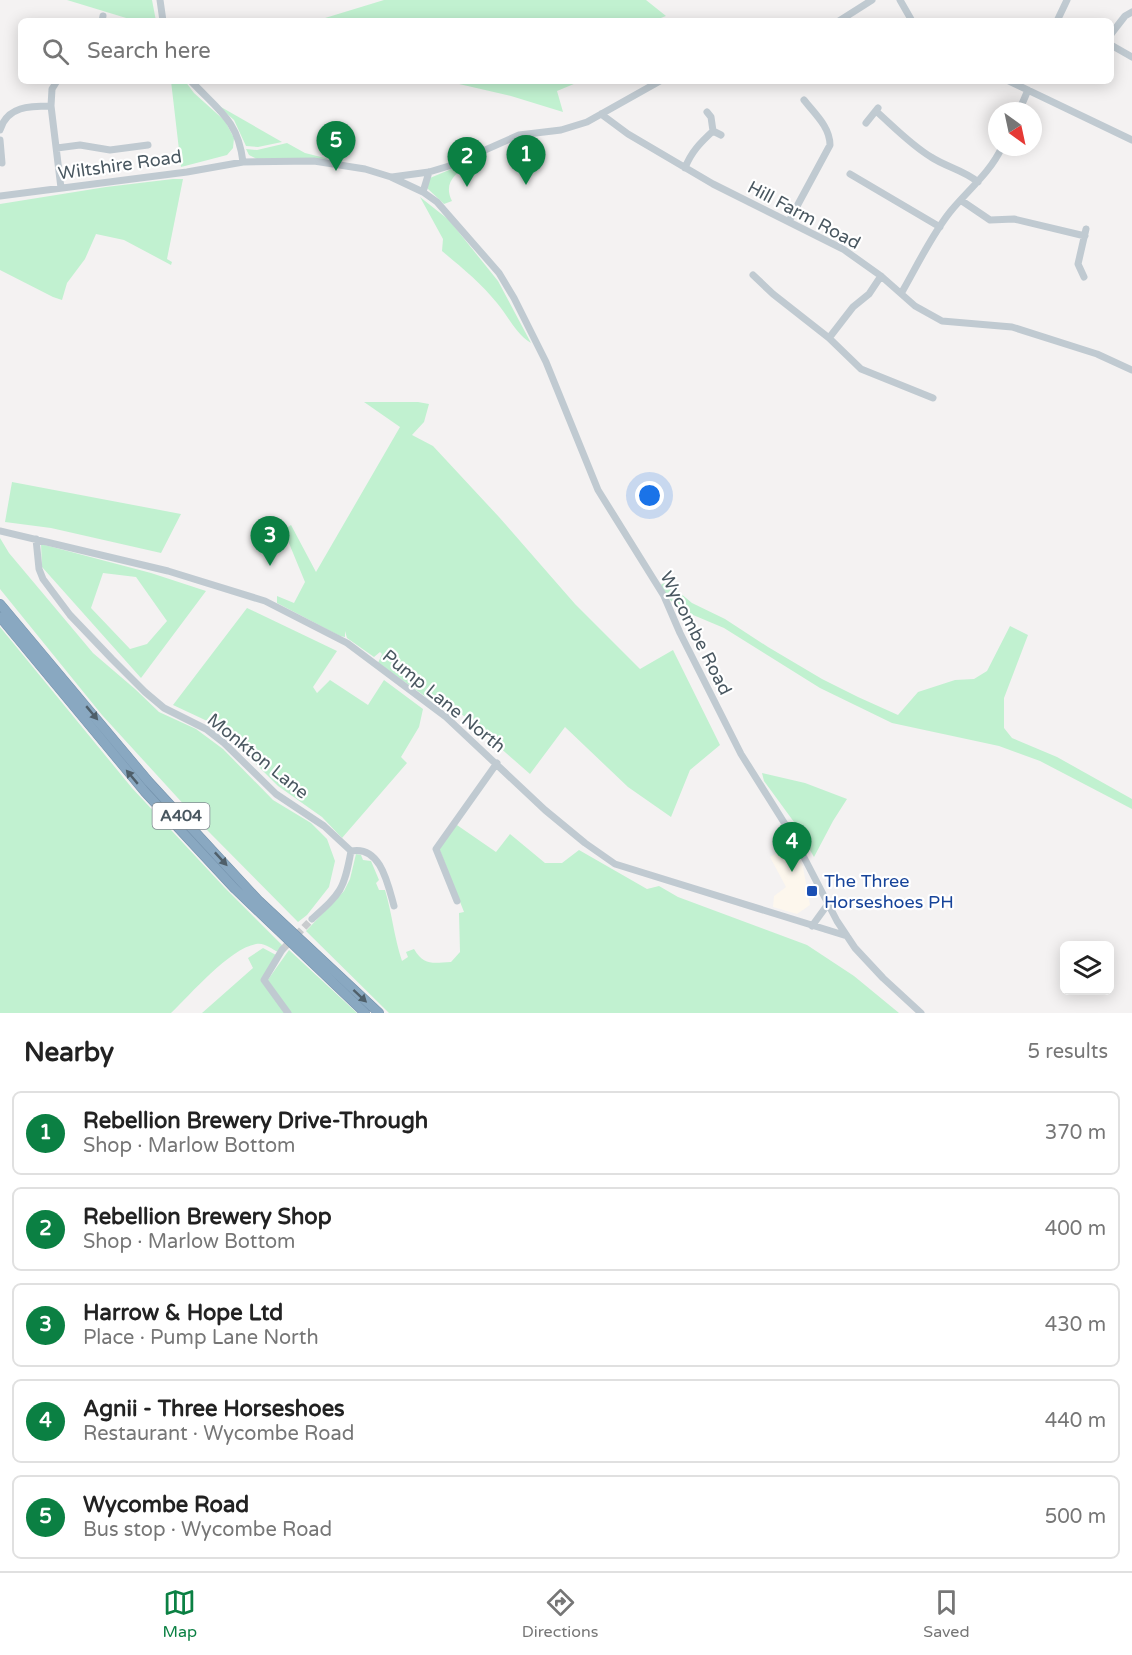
<!DOCTYPE html>
<meta charset="utf-8">
<style>
body{margin:0;font-family:"Varela Round",sans-serif;background:#f2f2f2;color:#222}
.controls{position:absolute;right:18px;bottom:18px;display:grid;overflow:hidden;border-radius:9px;box-shadow:0 3px 15px #0003}
.controls button{width:54px;height:54px;display:grid;place-items:center;padding:0;border:0;border-bottom:2px solid #e0e0e0;background:#fff;color:#222;font:30px sans-serif}
.compass{position:absolute;left:988px;top:102px;width:54px;height:54px;border-radius:50%;background:#fff;box-shadow:0 3px 15px #0003;rotate:147deg}
.you{position:absolute;left:650px;top:496px;width:21px;height:21px;margin:-15px;border:4px solid #fff;border-radius:50%;background:#1a73e8;box-shadow:0 0 0 9px #1a73e833}
.badge{display:grid;place-items:center;width:39px;height:39px;border-radius:50%;background:#0b8043;color:#fff;font-size:20px;font-weight:700}
.pin{position:absolute;translate:-50% -50px;filter:drop-shadow(0 2px 3px #0008)}
.pin::after{content:'';position:absolute;top:32px;width:21px;height:18px;background:inherit;clip-path:polygon(0 0,100% 0,50% 100%)}
.list{margin:0;padding:0;list-style:none}
h2{display:flex;justify-content:space-between;align-items:center;height:78px;margin:0;padding:0 24px;font-size:26px}
h2 small{font-size:20px;font-weight:400;color:#767676}
.list li{display:grid;grid-template-columns:39px 1fr auto;gap:18px;align-items:center;box-sizing:border-box;height:84px;margin:0 12px 12px;padding:0 12px;border:2px solid #e0e0e0;border-radius:9px}
.list b{display:block;font-size:22px;white-space:nowrap}
.list p{margin:0;font-size:20px;white-space:nowrap;color:#767676}
.list em{font-size:20px;font-style:normal;color:#767676}
.icon{flex:none;width:33px;height:33px;fill:none;stroke:currentColor;stroke-width:2;stroke-linecap:round;stroke-linejoin:round}
.map{position:relative;flex:none;width:1132px;height:1013px;overflow:hidden}
.search{position:absolute;background:#fff;box-shadow:0 3px 15px #0003;left:18px;right:18px;top:18px;height:66px;display:flex;align-items:center;gap:15px;box-sizing:border-box;padding:0 21px;border-radius:9px;color:#767676;font-size:22px}
.sheet{height:558px;background:#fff}
nav{display:flex;justify-content:space-around;align-items:center;box-sizing:border-box;height:84px;border-top:2px solid #e0e0e0;background:#fff;font-size:16px;color:#767676}
nav a{display:grid;justify-items:center;gap:3px}
nav .on{color:#0b8043}
.map>svg:first-child{display:block}
</style>
<div class="map">
<svg width="1132" height="1013" viewBox="0 0 1132 1013">
<rect width="100%" height="100%" fill="#f4f2f2"/>
<path fill="#fdf7ed" d="M791 845 803 867 810 905 797 914 773 907 774 896 786 887 770 857Z"/>
<path fill="#c1f1d0" fill-rule="evenodd" d="M67 0H152L156 21H136Z
M384 0H646L666 16 653 21H324L325 18Z
M171 81H185L194 93 225 121 234 138 233 148 227 155 181 167Z
M446 81H581L557 91 563 112 511 96Z
M206 95 221 107 282 142 258 147 246 146 234 120Z
M287 143 305 153 329 159 292 158 257 159 249 155 246 149 257 150Z
M468 162 470 165C455 173 443 183 452 201L444 204 427 188 430 178Z
M173 179H183L167 259 172 262 171 265 124 240 96 234 85 259 67 283 62 300 53 297 0 270V204L106 187Z
M420 197 449 220 498 281 531 343C515 333 509 317 497 303 481 283 461 267 442 251L443 239Z
M364 402H418L429 404 424 422 412 435 433 446 499 517 575 604 640 669 673 650 720 745 690 770 671 817 628 787 565 727 530 774 441 696 433 702 378 663 382 654 380 652 374 657 347 638 345 631V637L340 636 277 603V596L294 603 305 582 286 536 288 527 291 525 316 572 400 427Z
M12 482 181 514 161 553 51 528 5 522Z
M0 538 9 553 93 653 135 689 159 712 196 729 223 749 273 800 311 823 327 839 335 861 329 887 307 915 298 922 208 831 102 715 0 589Z
M41 544 151 573 206 591 141 678 42 567ZM103 573 136 577 167 621 147 644 130 649 91 608Z
M667 582 692 603 725 619 768 647 822 679 858 697 898 715 918 692 955 680 974 679 987 671 1010 626 1028 635 1004 698V728L1012 738 1057 757 1132 799V809L1040 761 999 746 892 723 820 688 724 628 686 612 670 600 660 585Z
M247 608 337 651 313 687 317 693 330 680 368 705 384 680 423 709 419 727 401 757 407 763 342 838 322 817 278 786 255 763V752L220 727 173 705Z
M0 627 132 788 224 887 283 946 278 952C272 949 264 942 256 944 229 949 191 994 171 1013H0Z
M762 773 805 783 847 799 833 821 814 857 794 822 764 781Z
M454 823 496 852 510 834 545 863H562L579 850 647 889 659 886 678 897 807 945 854 976 899 1013H389L306 931 344 891 350 879 356 854 361 855 363 860 371 861 379 880 376 883 379 890H385C392 913 394 937 402 961L408 957 406 952 414 949C424 966 433 963 451 962L460 952 459 913 464 912 439 848Z
M263 948 276 955 261 981 286 1013H202L253 968 248 958Z
M289 950 357 1013H291L267 981Z"/>
<g fill="none" stroke-linecap="round" stroke-linejoin="round">
<path stroke="#c9cbce" stroke-width="7" stroke-dasharray="7 3.5" stroke-linecap="butt" d="M282 950 312 919"/>
<g stroke="#7593ad" stroke-width="10">
<path id="highway" d="M0 604 149 782 258 900 379 1013
M0 617 145 792 235 889 365 1013"/>
</g>
<path stroke="#c0cad1" stroke-width="7" d="M160 0 163 21
M900 0 912 21
M102 21 103 16
M839 21 872 0
M1057 21 1067 0
M1111 34 1125 16 1132 12
M1111 45 1132 57
M57 81 52 89 51 106 61 188
M191 81C218 110 238 120 243 162
M1009 81 1132 140
M876 111C894 127 911 145 931 157 946 167 964 170 978 182
M1019 111 1028 90
M707 112 711 117 713 131 721 135
M601 114 628 134 713 184 843 249 881 276 915 306 942 321 1012 327 1097 354 1132 370
M866 123 878 108
M0 130C7 106 30 106 51 106
M0 140 2 163
M57 148 80 145 110 150 148 145
M685 168C691 152 701 142 713 131
M850 174 940 227
M392 177 429 172 449 166 519 135 561 130 587 122 660 81
M423 192 429 172
M0 196 187 172 243 162 314 161 365 169 391 177 423 192 437 202 499 273 514 298 546 362 598 490 664 596 680 633 741 754 795 840 837 921 855 948 883 978 921 1013
M962 201 990 220 1014 219 1085 236
M789 221 830 145C830 127 815 114 804 100
M753 275 773 294 829 338 861 369 933 398
M1084 277 1078 264 1086 229
M902 292C917 266 931 236 950 212 968 190 990 173 1002 147
M829 338 853 307 869 294 881 276
M0 531 168 571 265 601 347 643 446 717 545 810 585 843 615 864 847 936
M36 539 39 569 43 579 70 615 112 659 145 692 164 708 206 729 224 743 276 794 324 826 351 851
M351 851C381 845 388 885 394 906
M457 901 436 849 497 763
M312 919C341 893 344 890 351 851
M812 926 828 904
M282 950 264 980 288 1013"/>
<use href="#highway" stroke="#89a8c1" stroke-width="9"/>
</g>
<defs><path id="oneway-solid" d="M-6-.8H1V-3.2L6.5 0L1 3.2V.8H-6Z" transform="scale(1.5)"/></defs>
<g fill="#4f5f6a">
<use href="#oneway-solid" transform="translate(92 713) rotate(50)"/>
<use href="#oneway-solid" transform="translate(132 777) rotate(-130)"/>
<use href="#oneway-solid" transform="translate(221 859) rotate(47)"/>
<use href="#oneway-solid" transform="translate(360 996) rotate(43)"/>
</g>
<rect fill="#1a4fb4" stroke="#fff" stroke-width="2" x="806" y="885" width="12" height="12" rx="3"/>
<g text-anchor="middle" dominant-baseline="central" stroke-width="4.5" stroke-linejoin="round" paint-order="stroke">
<rect fill="#fff" stroke="#808990" stroke-width="1.5" x="152.5" y="803" width="57" height="26" rx="4.5"/>
<g font-size="16" font-weight="bold" fill="#495760">
<text x="181" y="816">A404</text>
</g>
<g font-size="18" fill="#495760" stroke="#fff">
<text transform="translate(120 165) rotate(-8)">Wiltshire Road</text>
<text transform="translate(804 215) rotate(28)">Hill Farm Road</text>
<text transform="translate(696 633) rotate(63)">Wycombe Road</text>
<text transform="translate(444 701) rotate(39)">Pump Lane North</text>
<text transform="translate(258 756) rotate(39)">Monkton Lane</text>
</g>
<g font-size="18" fill="#164399" stroke="#fff" text-anchor="start">
<text x="824" y="881">The Three<tspan x="824" dy="21">Horseshoes PH</tspan></text>
</g>
</g>
</svg>
<div class="controls">
<button><svg class="icon" aria-label="layers" viewBox="0 0 24 24"><path d="M12 4l9 5-9 5-9-5zM3 14l9 5 9-5"/></svg></button>
</div>
<svg class="compass" viewBox="-18 -18 36 36"><path d="M0-13l5 13h-10z" fill="#e53935"/><path d="M0 13l5-13h-10z" fill="#767676"/></svg>
<div class="you"></div>
<div class="pin badge" style="left:526px;top:185px">1</div>
<div class="pin badge" style="left:467px;top:187px">2</div>
<div class="pin badge" style="left:270px;top:566px">3</div>
<div class="pin badge" style="left:792px;top:872px">4</div>
<div class="pin badge" style="left:336px;top:171px">5</div>
<div class="search"><svg class="icon" aria-label="search" viewBox="0 0 24 24"><circle cx="10" cy="10" r="6"/><path d="M15 15l6 6"/></svg>Search here</div>
</div>
<section class="sheet">
<h2>Nearby<small>5 results</small></h2>
<ul class="list">
<li><span class="badge">1</span><div><b>Rebellion Brewery Drive-Through</b><p>Shop · Marlow Bottom</p></div><em>370 m</em></li>
<li><span class="badge">2</span><div><b>Rebellion Brewery Shop</b><p>Shop · Marlow Bottom</p></div><em>400 m</em></li>
<li><span class="badge">3</span><div><b>Harrow &amp; Hope Ltd</b><p>Place · Pump Lane North</p></div><em>430 m</em></li>
<li><span class="badge">4</span><div><b>Agnii - Three Horseshoes</b><p>Restaurant · Wycombe Road</p></div><em>440 m</em></li>
<li><span class="badge">5</span><div><b>Wycombe Road</b><p>Bus stop · Wycombe Road</p></div><em>500 m</em></li>
</ul>
</section>
<nav>
<a class="on"><svg class="icon" aria-label="map" viewBox="0 0 24 24"><path d="M3 6l6-2 6 2 6-2v14l-6 2-6-2-6 2zM9 4v14M15 6v14"/></svg>Map</a>
<a><svg class="icon" aria-label="directions" viewBox="0 0 24 24"><path d="M12 3l9 9-9 9-9-9zM9 14v-3h6M13 9l2 2-2 2"/></svg>Directions</a>
<a><svg class="icon" aria-label="saved" viewBox="0 0 24 24"><path d="M7 4h10v16l-5-4-5 4z"/></svg>Saved</a>
</nav>
